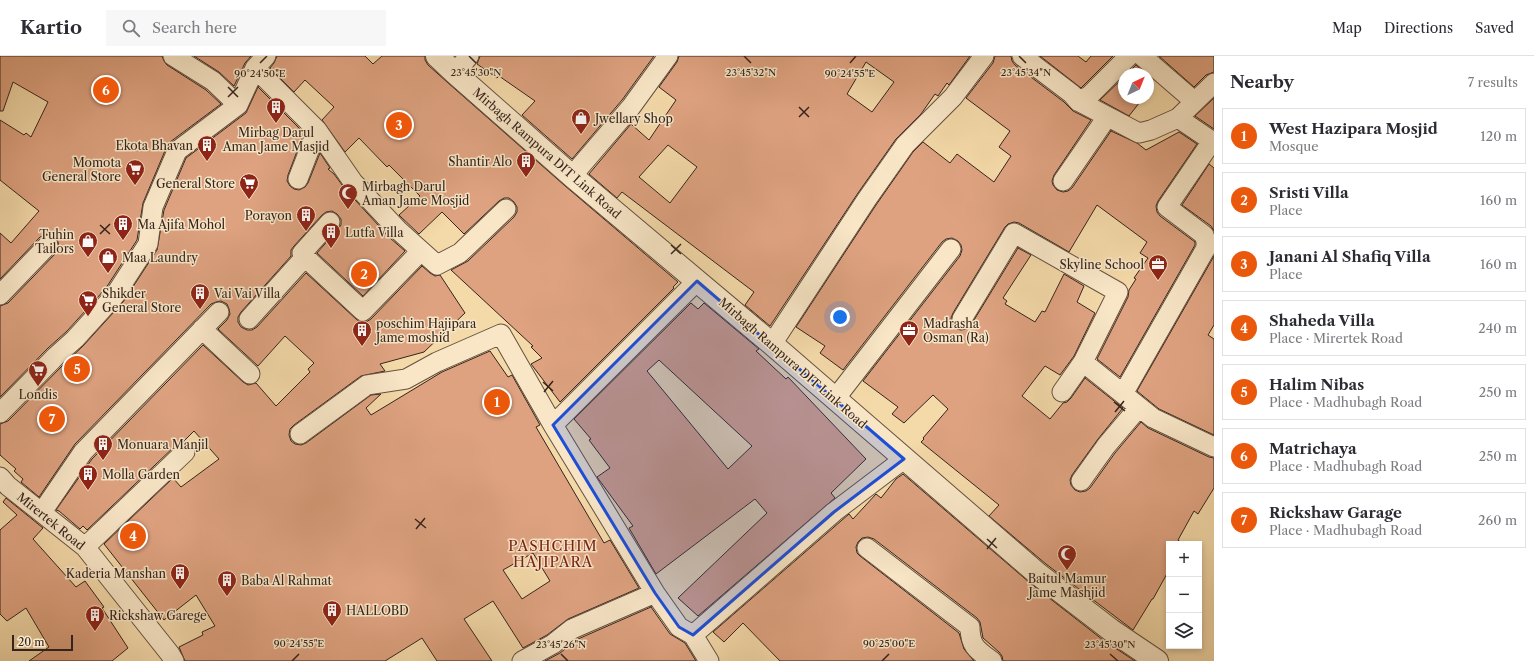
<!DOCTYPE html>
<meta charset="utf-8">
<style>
body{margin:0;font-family:"Libre Caslon Text",serif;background:#f7f7f7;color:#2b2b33}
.controls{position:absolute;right:12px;bottom:12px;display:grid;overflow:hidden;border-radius:0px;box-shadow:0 2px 6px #0003}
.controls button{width:36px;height:36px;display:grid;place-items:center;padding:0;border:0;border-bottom:1px solid #e1e1e2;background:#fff;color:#2b2b33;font:20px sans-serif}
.compass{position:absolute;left:1118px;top:12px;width:36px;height:36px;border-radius:50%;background:#fff;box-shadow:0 2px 6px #0003;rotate:43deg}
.scale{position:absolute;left:12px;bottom:10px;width:61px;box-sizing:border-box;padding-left:4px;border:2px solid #35241d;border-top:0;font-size:11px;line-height:14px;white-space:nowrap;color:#35241d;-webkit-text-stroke:3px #f8e6c7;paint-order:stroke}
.you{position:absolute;left:840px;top:261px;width:14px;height:14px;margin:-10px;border:3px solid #fff;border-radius:50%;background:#1a73e8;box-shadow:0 0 0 6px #1a73e833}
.badge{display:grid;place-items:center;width:26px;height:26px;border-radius:50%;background:#ea580c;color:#fff;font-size:13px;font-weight:700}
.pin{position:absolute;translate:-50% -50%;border:2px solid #fff;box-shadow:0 1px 4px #0006}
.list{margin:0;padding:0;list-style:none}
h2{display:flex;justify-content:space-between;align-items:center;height:52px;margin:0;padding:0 16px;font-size:17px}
h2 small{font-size:13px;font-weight:400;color:#7c7c81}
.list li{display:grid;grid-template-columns:26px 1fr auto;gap:12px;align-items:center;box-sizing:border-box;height:56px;margin:0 8px 8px;padding:0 8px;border:1px solid #e1e1e2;border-radius:0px}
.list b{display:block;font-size:15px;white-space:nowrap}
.list p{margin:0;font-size:13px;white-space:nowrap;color:#7c7c81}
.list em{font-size:13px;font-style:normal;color:#7c7c81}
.icon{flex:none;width:22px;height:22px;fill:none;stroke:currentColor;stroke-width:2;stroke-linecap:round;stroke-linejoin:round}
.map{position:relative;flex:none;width:1214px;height:605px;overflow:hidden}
header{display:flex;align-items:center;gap:24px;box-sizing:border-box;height:56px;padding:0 20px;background:#fff;border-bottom:1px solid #e1e1e2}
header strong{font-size:19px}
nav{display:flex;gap:22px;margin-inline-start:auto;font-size:14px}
.search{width:280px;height:36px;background:#f7f7f7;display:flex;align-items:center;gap:10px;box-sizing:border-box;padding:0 14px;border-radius:0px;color:#7c7c81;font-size:15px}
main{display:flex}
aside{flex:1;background:#fff}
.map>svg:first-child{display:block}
</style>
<header>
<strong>Kartio</strong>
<div class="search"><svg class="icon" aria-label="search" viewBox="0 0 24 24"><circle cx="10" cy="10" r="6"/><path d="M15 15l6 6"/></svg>Search here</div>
<nav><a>Map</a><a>Directions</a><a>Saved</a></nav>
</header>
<main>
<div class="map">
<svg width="1214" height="605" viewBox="0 0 1214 605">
<rect width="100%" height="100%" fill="#f4d9a9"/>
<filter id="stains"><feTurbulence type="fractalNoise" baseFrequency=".005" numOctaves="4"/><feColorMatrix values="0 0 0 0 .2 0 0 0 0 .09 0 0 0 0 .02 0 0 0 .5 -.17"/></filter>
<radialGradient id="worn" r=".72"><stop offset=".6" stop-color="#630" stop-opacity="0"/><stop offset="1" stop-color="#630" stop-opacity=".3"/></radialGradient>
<path fill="#dea280" stroke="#35241d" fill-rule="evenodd" d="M0 0H162L164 5 167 9 206 34 221 48 170 86 167 90 143 147 137 184 106 232 67 275 48 292 0 341V250L8 247 56 197 59 191 58 186 55 181 50 178 45 179 40 181 0 223V177L11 187 39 155 0 124V64L24 79 26 77 31 81 48 46 13 26 3 55H0Z
M194 0H251L245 7 234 30 219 16Z
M277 0H365L373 8 382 0H425V4L428 9 447 26 564 129 678 226 673 231 674 232 560 346 531 308 542 302 531 291 533 290 451 214 468 205 514 161 517 156V151L514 146 509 142H504L499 145 464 178 442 156 419 178 399 159 420 140 389 109 387 111 359 82 345 96 322 64 334 51 305 24 294 36 270 12 274 7Z
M480 0H654L622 44 572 103 522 59 535 45 499 20 497 22 477 8Z
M679 0H970L949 29 947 27 938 40 935 38 921 58 896 83 858 137 770 270 745 249 754 236 622 136 617 142 589 118 631 68 649 84 676 44 659 31 677 6ZM866 6 894 26 872 56 847 38ZM668 89 697 111 670 147 639 121Z
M995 0H1011L1012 5 1015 9 1064 46 1073 55 1091 64 1054 119 1052 125 1053 129 1057 134 1063 136 1068 135 1072 132 1111 75 1137 87 1146 94 1179 76 1197 88 1158 145 1156 150 1157 156 1160 160 1195 186V189L1120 321 1097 303 1128 241 1129 234 1136 223 1134 222 1148 202 1140 197 1147 186 1097 149 1069 196 1019 167 1014 166 1008 168 1005 171 953 257 951 262 952 268 957 273 961 274 967 273 971 269 1018 192 1031 199 1003 242 1007 245 1005 248 1035 266 1042 255 1045 256 1064 218 1084 230 1077 246 1095 257 1074 300 1060 319 1045 310 1022 340 1050 363 1063 347 1067 346 1071 342 1085 322 1123 352 1098 383 1072 419 1070 424 1071 429 1075 434 1080 436 1086 435 1090 432 1115 397 1141 366 1148 372 1209 401 1214 402V432L1198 458 1194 455 1178 484 1183 488H1169V514L1153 543H1152L1133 574 1046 508 989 460 999 449 921 386 924 383 923 382 948 353 933 339 904 367 892 358 898 351 863 325 960 200 962 194 961 189 958 185 952 182 946 183 942 186 843 314 820 297 825 290 796 271 876 149 913 96 923 86 950 107 957 98 994 126 1011 100 999 91 1010 75 966 42 993 7Z
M1040 0H1078L1086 6 1091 0H1113L1081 32Z
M1159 0H1214V16L1206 19 1194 31Z
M1136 9 1146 18H1127Z
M1124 21V42H1143L1129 60 1100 44Z
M258 31 304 77 288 119 287 125 290 130 294 133 299 134 305 131 308 127 320 97 330 112 328 113 334 118 345 133 390 182 405 195 363 240 317 197 338 173 341 169V163L337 158 332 155 326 156 322 159 294 190 291 194V200L241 256 238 261V266L241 271 247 274H252L257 271 306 217 356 263 360 266H366L371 263 422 210 430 217 435 220 440 219 465 257 424 296 380 308 385 315 361 320 294 369 290 373 289 379 291 385 295 388 301 389 306 387 371 339 381 338 366 352 371 359 442 316 490 295 508 321 512 319 540 369 536 371 604 487 610 484 639 532 568 563 547 579 523 592 493 545 464 563 492 605H437L422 582 385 605H185L179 591 203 579 202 576 215 570 196 539 164 564 104 488 173 422 181 431 219 403 194 375 184 385 177 388 87 474 83 470 80 473 59 455 56 454 92 403 203 289 243 326 248 329 256 327 276 350 310 316 308 313 314 307 285 280 258 310 218 273 227 264 230 258 229 253 227 248 221 245 216 246 211 248 75 388 39 441 21 426 23 423 14 415 16 413 0 399V368L8 365 64 308 83 290 123 246 157 194 164 154 186 102 246 57ZM533 497 550 525 522 543 503 514Z
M1214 42V73L1195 60Z
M1209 108 1214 112V175L1211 170 1182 149Z
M1214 200V269L1208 279 1214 283V379L1159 353 1137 335Z
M691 247 698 253 704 247 759 293 756 295 786 323 788 321 866 403 831 437 835 442 698 560 678 542 767 457 755 443 656 518 629 472 633 470 597 421 610 412 589 384 591 383 574 363ZM659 304 752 390 728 413 647 315Z
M903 418 1030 527 1103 584 1135 605H1003L1002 600 999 596 983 582 980 566 977 562 874 483 868 481 862 482 858 486 856 491 857 497 860 500 959 577 964 593 974 605H780L743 567 724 586 713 576 841 465 849 458 853 463 876 438 881 442 896 423Z
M6 442 43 472 33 483 76 531 85 525 104 551 102 552 128 592 112 605H29L49 591 26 552 7 565 0 558V474L17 459 3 446Z
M651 551 670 578 685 587 696 605H545L560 597 578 583Z"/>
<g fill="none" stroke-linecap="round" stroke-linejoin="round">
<g stroke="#655140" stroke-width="21">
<path id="minor" d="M173 0 213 25 238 49
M1022 0 1072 38 1078 45 1089 40 1129 0
M1142 0 1194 45
M255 12 317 74 353 126 398 174 437 209 460 197 506 153
M455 17 469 0
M1078 45 1139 77 1151 74 1178 62
M572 120 631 51 668 0
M298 123 317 74
M1063 125 1107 61
M305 201 363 255 421 195
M0 239 48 189
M249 263 305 201 302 197 330 166
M962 263 1014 177 1118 236 1083 306 1062 336
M202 273 250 318
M772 288 867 143 905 89 953 41 984 0
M1083 306 1153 362 1214 391
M1123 338 1206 192V185L1204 179 1167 151 1212 85 1178 62 1214 27
M835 343 951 193
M0 357 56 300 75 283 115 239 148 188 153 151 177 95 238 49 255 12 266 0
M553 369 697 225
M300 378 367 329 406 323 437 306 501 278 553 369 655 537 679 571 693 579 709 605
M0 421 8 430 85 491 170 598 174 605
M1081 425 1106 390 1139 351
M42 456 83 396 219 256
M85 491 185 396
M867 492 970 571C970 590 977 594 992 605
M693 579 834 456 904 403
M522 605 553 588 572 573 655 537"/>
</g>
<g stroke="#655140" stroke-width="24">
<path id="tertiary" d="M437 0 455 17 572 120 772 288 1038 518 1111 574 1157 605"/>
</g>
<use href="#minor" stroke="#f8e6c7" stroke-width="19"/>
<use href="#tertiary" stroke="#f8e6c7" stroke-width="22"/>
</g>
<path fill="#1d4ed8" fill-opacity="0.2" stroke="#1d4ed8" stroke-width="3" stroke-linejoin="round" d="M697 225 904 403 834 456 693 579 679 571 655 537 553 369Z"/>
<path fill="none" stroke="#35241d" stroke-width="1.5" d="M469 0 476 7M744 0 751 7M1019 0 1026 7M260 7 267 0M850 7 856 0M228 31 238 41M228 41 238 31M799 51 809 61M799 61 809 51M100 169 110 178M100 178 110 168M671 189 681 198M671 198 681 188M543 326 553 335M544 336 553 325M1114 346 1125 355M1115 356 1124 345M415 463 426 472M416 473 425 462M987 483 997 492M987 493 996 482M561 598 568 605M1110 598 1118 605M292 605 299 598M882 605 889 598"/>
<defs>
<g id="building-pin" transform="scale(1)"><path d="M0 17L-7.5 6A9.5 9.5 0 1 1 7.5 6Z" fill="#8f2418" stroke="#f8e6c7"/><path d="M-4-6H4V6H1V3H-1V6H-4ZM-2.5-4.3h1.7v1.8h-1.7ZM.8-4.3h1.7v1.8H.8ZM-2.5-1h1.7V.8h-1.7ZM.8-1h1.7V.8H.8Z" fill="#fff"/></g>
<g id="shop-pin" transform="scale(1)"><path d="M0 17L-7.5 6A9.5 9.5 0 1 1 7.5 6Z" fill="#8f2418" stroke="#f8e6c7"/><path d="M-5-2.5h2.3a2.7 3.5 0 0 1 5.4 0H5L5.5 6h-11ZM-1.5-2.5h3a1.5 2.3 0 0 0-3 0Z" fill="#fff"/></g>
<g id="supermarket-pin" transform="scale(1)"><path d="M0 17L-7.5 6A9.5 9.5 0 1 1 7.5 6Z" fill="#8f2418" stroke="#f8e6c7"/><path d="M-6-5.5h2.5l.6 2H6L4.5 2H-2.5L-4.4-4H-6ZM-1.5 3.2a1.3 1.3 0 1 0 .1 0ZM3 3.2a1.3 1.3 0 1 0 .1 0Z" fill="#fff"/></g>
<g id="mosque-pin" transform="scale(1)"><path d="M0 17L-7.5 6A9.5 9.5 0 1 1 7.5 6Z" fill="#8f2418" stroke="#f8e6c7"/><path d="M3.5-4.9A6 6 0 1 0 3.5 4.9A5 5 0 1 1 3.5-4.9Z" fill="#fff"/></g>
<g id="office-pin" transform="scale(1)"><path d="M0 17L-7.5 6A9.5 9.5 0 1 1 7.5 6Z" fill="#8f2418" stroke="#f8e6c7"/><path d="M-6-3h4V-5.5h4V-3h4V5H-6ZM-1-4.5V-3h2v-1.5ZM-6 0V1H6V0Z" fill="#fff"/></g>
</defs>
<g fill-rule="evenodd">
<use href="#building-pin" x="276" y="51"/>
<use href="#shop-pin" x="581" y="62"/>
<use href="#building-pin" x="207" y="89"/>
<use href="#building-pin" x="526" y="105"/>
<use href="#supermarket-pin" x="135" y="113"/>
<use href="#supermarket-pin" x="249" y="127"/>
<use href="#mosque-pin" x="348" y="137"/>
<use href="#building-pin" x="306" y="159"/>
<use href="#building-pin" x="123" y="168"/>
<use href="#building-pin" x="331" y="176"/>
<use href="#shop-pin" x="88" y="185"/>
<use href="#shop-pin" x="108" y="201"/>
<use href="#office-pin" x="1158" y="208"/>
<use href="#building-pin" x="200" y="237"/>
<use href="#supermarket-pin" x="88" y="244"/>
<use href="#building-pin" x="362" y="274"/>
<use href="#office-pin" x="909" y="274"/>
<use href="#supermarket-pin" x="38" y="314"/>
<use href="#building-pin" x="103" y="388"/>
<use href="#building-pin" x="88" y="418"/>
<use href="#mosque-pin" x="1067" y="498"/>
<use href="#building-pin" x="180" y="517"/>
<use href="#building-pin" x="227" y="524"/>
<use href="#building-pin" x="332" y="554"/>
<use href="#building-pin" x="95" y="559"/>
</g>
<g text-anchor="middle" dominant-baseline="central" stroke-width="3" stroke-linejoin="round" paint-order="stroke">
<g font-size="12" fill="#35241d" stroke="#f8e6c7" text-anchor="start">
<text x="595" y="62">Jwellary Shop</text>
<text x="276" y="76" text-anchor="middle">Mirbag Darul<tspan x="276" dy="14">Aman Jame Masjid</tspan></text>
<text x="193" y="89" text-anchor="end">Ekota Bhavan</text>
<text x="512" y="105" text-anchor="end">Shantir Alo</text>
<text x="121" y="106" text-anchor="end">Momota<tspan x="121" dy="14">General Store</tspan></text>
<text x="235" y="127" text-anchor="end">General Store</text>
<text x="362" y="130">Mirbagh Darul<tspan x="362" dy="14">Aman Jame Mosjid</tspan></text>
<text x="292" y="159" text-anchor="end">Porayon</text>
<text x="137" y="168">Ma Ajifa Mohol</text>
<text x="345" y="176">Lutfa Villa</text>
<text x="74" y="178" text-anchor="end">Tuhin<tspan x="74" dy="14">Tailors</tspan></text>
<text x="122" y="201">Maa Laundry</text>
<text x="1144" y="208" text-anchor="end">Skyline School</text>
<text x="102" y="237">Shikder<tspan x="102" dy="14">General Store</tspan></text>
<text x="214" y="237">Vai Vai Villa</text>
<text x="376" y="267">poschim Hajipara<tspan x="376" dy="14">Jame moshid</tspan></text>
<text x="923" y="267">Madrasha<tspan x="923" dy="14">Osman (Ra)</tspan></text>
<text x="38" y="338" text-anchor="middle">Londis</text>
<text x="117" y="388">Monuara Manjil</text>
<text x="102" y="418">Molla Garden</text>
<text x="166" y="517" text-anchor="end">Kaderia Manshan</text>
<text x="1067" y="522" text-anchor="middle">Baitul Mamur<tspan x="1067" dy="14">Jame Mashjid</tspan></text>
<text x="241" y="524">Baba Al Rahmat</text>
<text x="346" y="554">HALLOBD</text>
<text x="109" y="559">Rickshaw Garege</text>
</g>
<g font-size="12" fill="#35241d" stroke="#f8e6c7">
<text transform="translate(547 97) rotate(41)">Mirbagh Rampura DIT Link Road</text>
<text transform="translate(793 307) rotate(41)">Mirbagh Rampura DIT Link Road</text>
<text transform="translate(51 465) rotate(39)">Mirertek Road</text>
</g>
<g font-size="14" letter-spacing="1" fill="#7a1f14" stroke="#f8e6c7">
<text x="553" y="490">PASHCHIM<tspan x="553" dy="16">HAJIPARA</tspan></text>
</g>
</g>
<g font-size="10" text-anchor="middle" fill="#35241d" stroke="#f8e6c7" stroke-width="3" stroke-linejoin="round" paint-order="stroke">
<text x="476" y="20">23°45'30"N</text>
<text x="751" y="20">23°45'32"N</text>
<text x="1026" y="20">23°45'34"N</text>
<text x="260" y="21">90°24'50"E</text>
<text x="850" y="21">90°24'55"E</text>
<text x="299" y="591">90°24'55"E</text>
<text x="889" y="591">90°25'00"E</text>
<text x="561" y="592">23°45'26"N</text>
<text x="1110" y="592">23°45'30"N</text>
</g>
<rect width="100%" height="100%" filter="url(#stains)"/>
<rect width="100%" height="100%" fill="url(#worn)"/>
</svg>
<div class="controls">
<button>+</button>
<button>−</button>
<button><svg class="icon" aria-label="layers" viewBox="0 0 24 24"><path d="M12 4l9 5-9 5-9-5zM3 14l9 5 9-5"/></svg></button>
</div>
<svg class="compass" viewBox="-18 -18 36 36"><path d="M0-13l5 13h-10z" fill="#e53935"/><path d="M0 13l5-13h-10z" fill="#7c7c81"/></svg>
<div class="scale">20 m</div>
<div class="you"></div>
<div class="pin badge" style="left:497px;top:346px">1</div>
<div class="pin badge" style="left:364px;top:218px">2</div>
<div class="pin badge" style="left:399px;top:69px">3</div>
<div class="pin badge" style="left:133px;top:480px">4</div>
<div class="pin badge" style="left:77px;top:313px">5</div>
<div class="pin badge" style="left:106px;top:34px">6</div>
<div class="pin badge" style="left:52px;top:363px">7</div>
</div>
<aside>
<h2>Nearby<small>7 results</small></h2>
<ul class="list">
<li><span class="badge">1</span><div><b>West Hazipara Mosjid</b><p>Mosque</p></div><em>120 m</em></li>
<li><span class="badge">2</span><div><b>Sristi Villa</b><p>Place</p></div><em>160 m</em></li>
<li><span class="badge">3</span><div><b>Janani Al Shafiq Villa</b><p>Place</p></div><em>160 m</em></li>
<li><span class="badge">4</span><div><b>Shaheda Villa</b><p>Place · Mirertek Road</p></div><em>240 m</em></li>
<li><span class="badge">5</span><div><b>Halim Nibas</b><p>Place · Madhubagh Road</p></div><em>250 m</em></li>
<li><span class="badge">6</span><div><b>Matrichaya</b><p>Place · Madhubagh Road</p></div><em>250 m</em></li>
<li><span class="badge">7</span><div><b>Rickshaw Garage</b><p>Place · Madhubagh Road</p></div><em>260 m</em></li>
</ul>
</aside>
</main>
